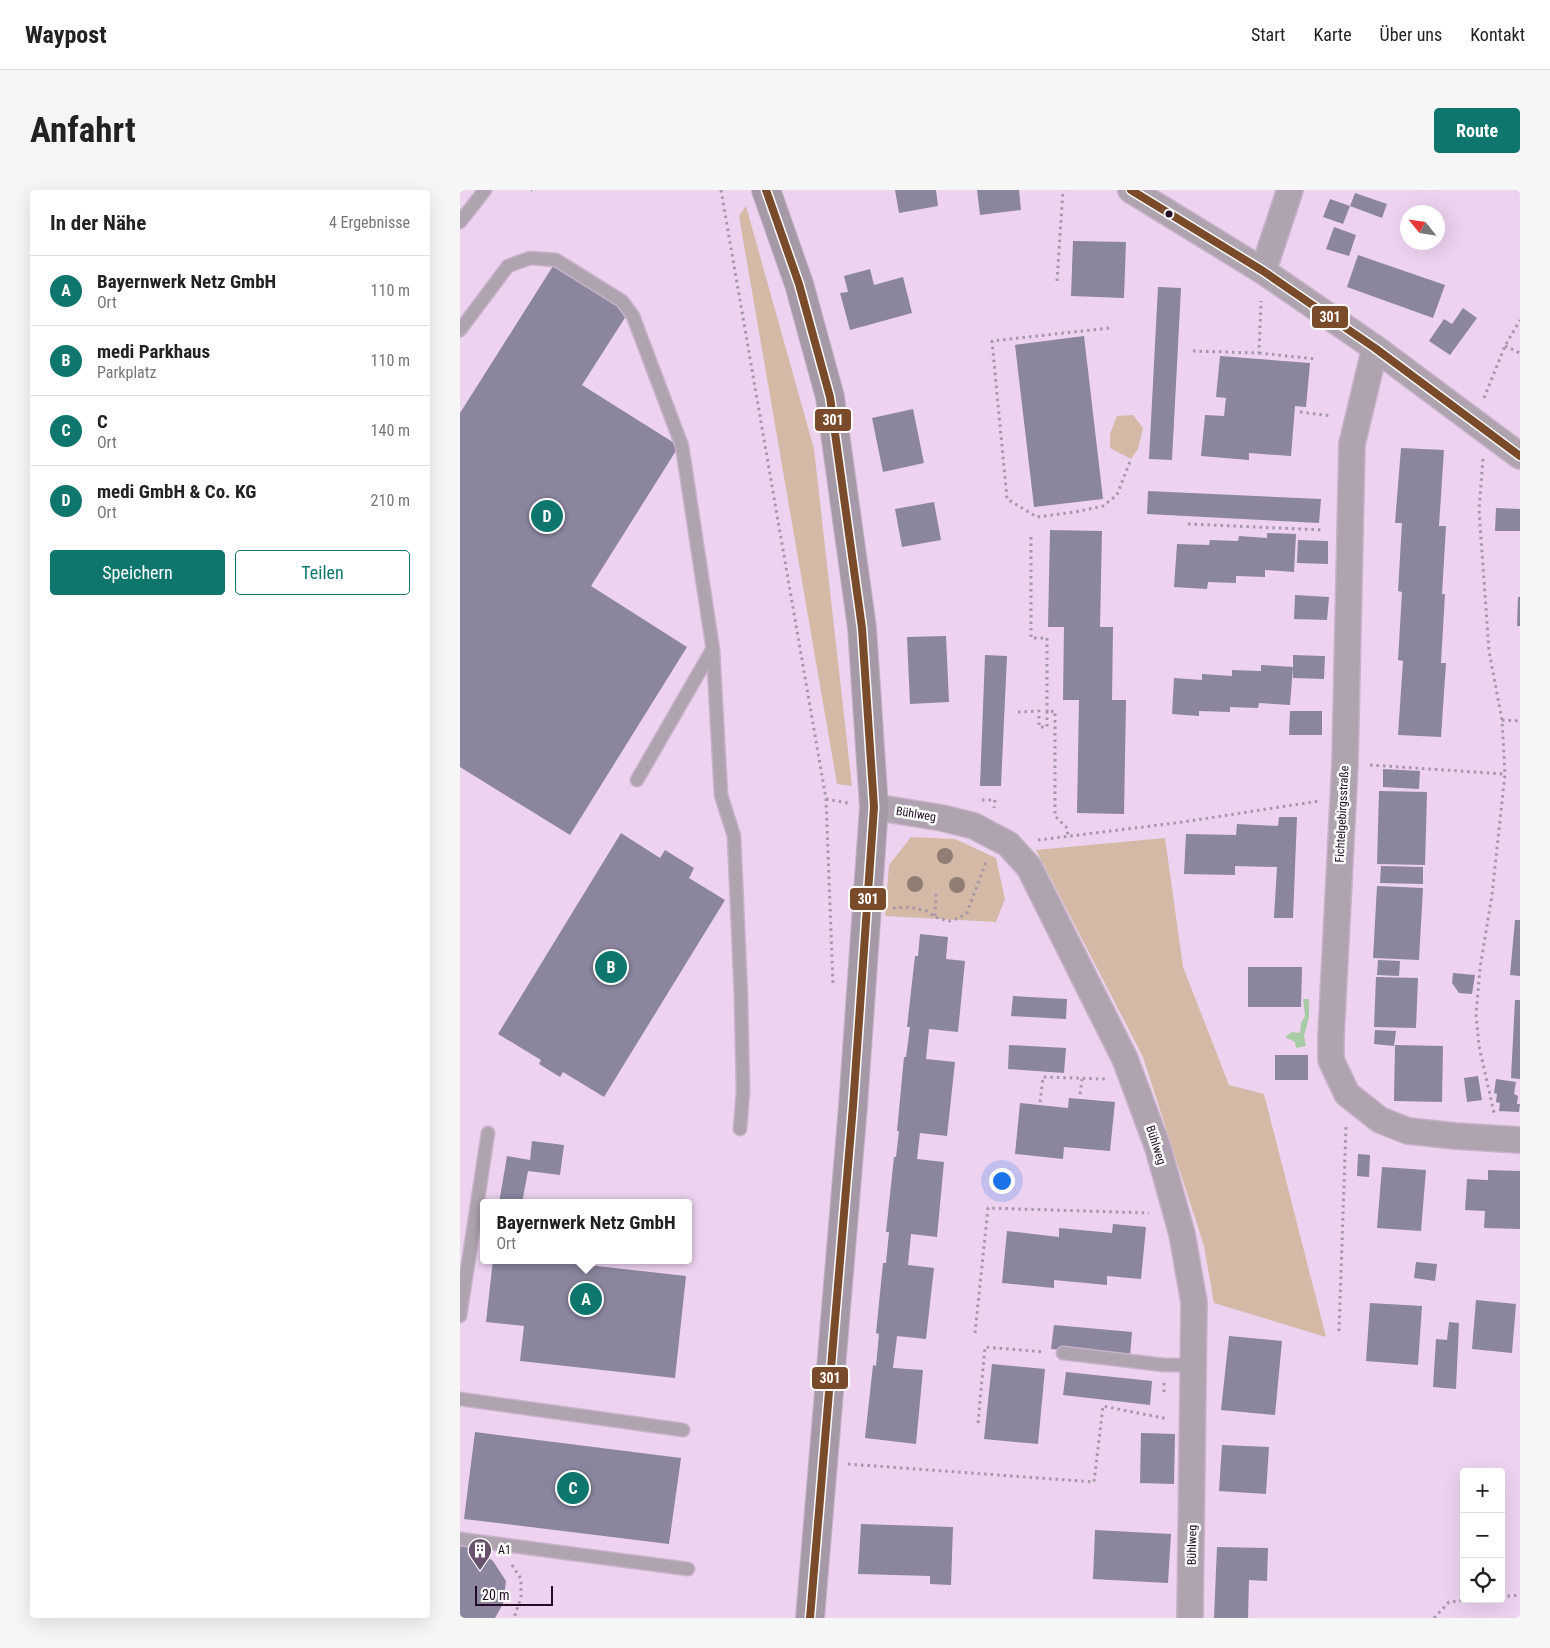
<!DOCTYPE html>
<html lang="de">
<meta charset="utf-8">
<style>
body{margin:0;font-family:"Roboto Condensed",sans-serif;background:#f6f6f6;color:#222}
.controls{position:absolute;right:15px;bottom:15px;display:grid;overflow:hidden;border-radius:5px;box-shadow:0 5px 20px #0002}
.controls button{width:45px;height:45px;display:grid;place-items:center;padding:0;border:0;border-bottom:1px solid #e0e0e0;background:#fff;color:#222;font:25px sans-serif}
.compass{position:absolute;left:940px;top:15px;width:45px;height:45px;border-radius:50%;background:#fff;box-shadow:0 5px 20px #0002;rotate:300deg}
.scale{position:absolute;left:15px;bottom:12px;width:78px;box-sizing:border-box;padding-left:5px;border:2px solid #220d25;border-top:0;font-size:14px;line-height:18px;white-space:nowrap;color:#220d25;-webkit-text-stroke:4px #fbfbfb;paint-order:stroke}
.you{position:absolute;left:541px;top:990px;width:18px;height:18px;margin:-12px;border:4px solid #fff;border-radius:50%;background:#1a73e8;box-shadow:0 0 0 8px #1a73e833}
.badge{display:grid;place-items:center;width:32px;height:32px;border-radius:50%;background:#0f766e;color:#fff;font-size:16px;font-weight:700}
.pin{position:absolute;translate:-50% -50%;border:2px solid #fff;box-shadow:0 1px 5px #0006}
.popup{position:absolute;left:20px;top:1009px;width:212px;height:65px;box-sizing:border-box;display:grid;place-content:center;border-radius:5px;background:#fff;filter:drop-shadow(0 1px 4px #0005);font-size:16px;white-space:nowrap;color:#767676}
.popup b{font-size:19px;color:#222}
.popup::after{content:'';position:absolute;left:50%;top:100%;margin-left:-10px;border:10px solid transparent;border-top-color:#fff}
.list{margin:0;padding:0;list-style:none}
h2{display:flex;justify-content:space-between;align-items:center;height:65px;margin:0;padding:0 20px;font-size:21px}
h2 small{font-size:16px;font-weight:400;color:#767676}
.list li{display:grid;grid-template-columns:32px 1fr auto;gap:15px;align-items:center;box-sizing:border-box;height:70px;padding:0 20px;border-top:1px solid #e0e0e0}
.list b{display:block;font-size:19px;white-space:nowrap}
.list p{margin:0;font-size:16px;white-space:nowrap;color:#767676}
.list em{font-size:16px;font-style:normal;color:#767676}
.actions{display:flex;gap:10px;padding:15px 20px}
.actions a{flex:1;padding:11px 0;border:1px solid #0f766e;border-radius:5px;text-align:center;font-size:18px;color:#0f766e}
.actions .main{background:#0f766e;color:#fff}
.icon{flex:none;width:28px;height:28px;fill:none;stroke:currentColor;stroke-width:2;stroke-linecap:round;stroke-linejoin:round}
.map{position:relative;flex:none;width:1060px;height:1428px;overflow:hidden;border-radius:5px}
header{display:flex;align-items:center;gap:30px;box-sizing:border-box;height:70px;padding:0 25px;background:#fff;border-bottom:1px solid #e0e0e0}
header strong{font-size:24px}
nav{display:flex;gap:28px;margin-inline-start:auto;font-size:18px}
.intro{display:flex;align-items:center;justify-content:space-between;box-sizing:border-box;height:120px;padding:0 30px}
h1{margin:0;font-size:35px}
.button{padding:12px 22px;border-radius:5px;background:#0f766e;color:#fff;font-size:18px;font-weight:700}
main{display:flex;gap:30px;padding:0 30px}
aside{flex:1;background:#fff;border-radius:5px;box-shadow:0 5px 20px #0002}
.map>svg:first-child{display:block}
</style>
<header>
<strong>Waypost</strong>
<nav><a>Start</a><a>Karte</a><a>Über uns</a><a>Kontakt</a></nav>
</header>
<div class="intro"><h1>Anfahrt</h1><a class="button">Route</a></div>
<main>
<aside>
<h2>In der Nähe<small>4 Ergebnisse</small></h2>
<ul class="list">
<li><span class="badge">A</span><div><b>Bayernwerk Netz GmbH</b><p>Ort</p></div><em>110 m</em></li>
<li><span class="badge">B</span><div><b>medi Parkhaus</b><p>Parkplatz</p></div><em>110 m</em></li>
<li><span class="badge">C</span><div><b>C</b><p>Ort</p></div><em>140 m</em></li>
<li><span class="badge">D</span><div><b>medi GmbH &amp; Co. KG</b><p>Ort</p></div><em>210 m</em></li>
</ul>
<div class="actions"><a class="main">Speichern</a><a>Teilen</a></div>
</aside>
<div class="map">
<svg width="1060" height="1428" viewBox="0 0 1060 1428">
<rect width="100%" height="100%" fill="#edd3f0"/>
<path fill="#d4b9a7" d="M286 16 354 259 392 596 377 594 279 26Z
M673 225 683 238 678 259 671 269 650 258V244L657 226Z
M451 647 495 649 536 668 545 709 536 732 425 726 429 675Z
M705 648 723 777 769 895 804 904 866 1147 754 1113 744 1056 683 867 576 660Z"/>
<path fill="#a7cba4" d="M843 809H849V827L844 846 846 856 836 858 835 852 825 847 832 842 840 843 841 833 845 826Z"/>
<path fill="#8b859e" d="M435 0H476L478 16 439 23Z
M517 0H559L561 20 520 25Z
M895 3 927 14 922 28 890 16Z
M870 9 890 16 883 34 863 27Z
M874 37 896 45 889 66 866 59Z
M613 51 666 52 664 108 611 106Z
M898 65 985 95 973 128 887 97Z
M93 76 168 123 122 195 219 256 131 396 227 457 110 645 0 577V223Z
M410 79 414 95 443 87 452 123 390 140 380 103 388 102 384 86Z
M698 97 721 98 712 270 689 269Z
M1003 118 1017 128 990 165 969 151 984 129 992 134Z
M624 146 643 309 574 317 555 155Z
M760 166 850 173 846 217 835 216 831 266 789 263V270L741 266 745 225 764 226 766 208 756 207Z
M453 219 464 273 423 282 412 228Z
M941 258 984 260 979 336H986L982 404H985L981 473H986L981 547 938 545 943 471 938 470 942 402 938 401 942 333H935Z
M688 301 861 309 859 333 687 324Z
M474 312 481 350 442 357 435 319Z
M1036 318 1060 319V341H1035Z
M590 340 642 341 640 437H653L652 510H666L664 624 617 623 619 510H603L604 437H588Z
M807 343 836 344 834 382 805 380V387L776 386V393L748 392 747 399 714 397 717 354 749 355 750 350 778 351 779 346 807 348Z
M838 350 868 351V374L837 373Z
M835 405 869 407 867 430 834 429Z
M1058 407H1060V436H1057Z
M486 446 489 512 450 514 447 447Z
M525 465 547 466 541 596H520Z
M833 465 865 466 864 489 833 488Z
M801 475 833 477 830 515 799 513 798 518 770 517V522L739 521V526L712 524 714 488 742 490V484L772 486V480L801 481Z
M830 521H862V545H829Z
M923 579 960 581 959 599 923 597Z
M919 601 967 602 965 675 917 674Z
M819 627H837L833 728H814L817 677 775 676V685L724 684 726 644 776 645 777 634 818 636Z
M161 643 200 668 205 660 234 678 229 688 265 710 144 907 103 882 100 887 79 874 81 870 38 844Z
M921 676 963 677V694L920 693Z
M917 696 963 698 959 770 913 768Z
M1055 730H1060V786L1050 785Z
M460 744 488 747 486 769 505 771 498 842 469 839 466 869 495 872 487 946 460 943 457 969 484 972 477 1047 451 1044 448 1075 474 1078 466 1149 437 1146 433 1178 463 1180 456 1254 405 1248 413 1175 416 1176 419 1144 416 1143 423 1073H426L429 1042H426L434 967H436L439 941H437L444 867H446L450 837H447L455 766H458Z
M918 770 940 771 939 786 917 785Z
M788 777H842L841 817H788Z
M993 783 1015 785 1012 804 999 803 992 793Z
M916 787 958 788 956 838 914 837Z
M553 806 607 809 606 829 551 826Z
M1055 810H1060V889L1051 888Z
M915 840 936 841 934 856 914 854Z
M549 855 606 858 604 883 548 879Z
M935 855 983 856 982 912 934 911Z
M815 865H848V890H815Z
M1018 886 1022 910 1007 912 1004 888Z
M1036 889 1056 892 1054 904 1058 906 1057 914H1060L1059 922 1039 921 1040 913 1036 912 1037 904 1034 903Z
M609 908 655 912 650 961 604 957 603 969 555 964 560 913 608 918Z
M72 951 104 955 100 985 68 981 62 1013H39L47 966 70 970Z
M898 964 910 965 909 987 897 986Z
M922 977 966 980 961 1041 917 1038Z
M1028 980 1060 981V1039L1024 1038 1025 1021 1005 1020 1007 989 1028 990Z
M653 1034 686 1037 681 1089 647 1086V1095L594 1090V1098L542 1093 547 1041 599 1047V1038L652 1043Z
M33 1070H83L226 1086 215 1188 60 1171 64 1136 26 1132Z
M956 1072 977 1074 975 1091 954 1088Z
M1016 1110 1056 1114 1052 1163 1012 1159Z
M910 1113 962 1116 958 1175 906 1171Z
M989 1132 999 1133 996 1199 973 1197 976 1149 987 1150Z
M594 1135 672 1142 670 1166 591 1159Z
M769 1146 822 1151 815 1225 761 1220Z
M532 1174 585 1179 578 1254 524 1249Z
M606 1182 692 1191 690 1215 603 1205Z
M15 1242 221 1268 209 1354 4 1329Z
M681 1243 715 1244 714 1294 680 1293Z
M762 1255 809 1257 806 1304 759 1301Z
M401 1334 493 1337 491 1395 470 1394V1386L398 1384Z
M635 1340 711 1344 708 1393 633 1389Z
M8 1354 33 1371 46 1391 43 1414 35 1428H0V1355Z
M757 1357 808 1358 807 1391 789 1390 788 1428H754Z"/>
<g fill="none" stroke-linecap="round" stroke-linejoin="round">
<g stroke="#c7b2c9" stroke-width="15">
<path id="lane" d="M0 32 25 0
M0 140 48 76 70 68 96 70 162 111 173 126 222 256 253 460 261 605 274 646 281 807 283 902 280 939
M177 590 252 460
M0 1126 28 943
M603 1163 704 1175H734
M0 1209 223 1240
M0 1349 228 1379"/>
</g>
<g stroke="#c7b2c9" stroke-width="28">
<path id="street" d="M671 0 803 81 915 158 1060 266
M803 81 830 0
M915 158 892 254 885 573 871 846V870L887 904 920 930 948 941 958 942 995 946 1060 950
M414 617 482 628 514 636 548 654 569 677 665 869 698 958 722 1044 734 1112 730 1428"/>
</g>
<g stroke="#c7b2c9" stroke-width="30">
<path id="secondary" d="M306 0 339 94 370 207 402 438 414 617 393 916 350 1428"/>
</g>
<path stroke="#a598a6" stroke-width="3" stroke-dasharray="2.5 4" stroke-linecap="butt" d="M71 0H72
M261 0 366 609 373 795
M597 91 603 0
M649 138 532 151 547 309 577 327 615 322 643 316 657 305 671 269
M1045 156 1060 163
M733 161 799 163 801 111
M799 163 856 169
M1024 208 1045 156 1060 130
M840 222 872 226
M1023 269 1019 320 1029 461 1042 530 1045 584 1032 705 1020 778 1016 824 1019 856 1034 923
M728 334 864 340
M571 347V448H587V522L595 521V626L607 638 608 646
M558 522 579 521V537H587V522
M1042 530 1060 531
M910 575 1045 584
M366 609 388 613
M522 610H535L534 618
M578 650 723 632 859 611
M433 718 449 717 467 721 475 727 489 731 499 728 507 723 526 672
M475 726 476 704
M620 904 622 889
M580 912 583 887 645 889
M879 1141 886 937
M515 1143 528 1018 689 1023
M704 1202V1193
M518 1233 525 1157 585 1162
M388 1274 634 1292 643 1216 708 1229
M52 1375 61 1389V1407L54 1428
M1041 1407 1060 1405
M974 1428 989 1412 1016 1409"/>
<use href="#lane" stroke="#aea3af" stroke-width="12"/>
<use href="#street" stroke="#aea3af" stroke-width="25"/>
<use href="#secondary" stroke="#a598a7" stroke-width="28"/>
<g stroke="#fbfbfb" stroke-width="11">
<path id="bus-1" d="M306 0 339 94 370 207 402 438 414 617 393 916 350 1428
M671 0 803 81 915 158 1060 266"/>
</g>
<use href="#bus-1" stroke="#7a4b2a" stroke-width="8"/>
</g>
<g fill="#927d75">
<circle cx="485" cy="666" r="8"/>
<circle cx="455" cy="694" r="8"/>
<circle cx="497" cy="695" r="8"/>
</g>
<defs>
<g id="building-pin" transform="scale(1.25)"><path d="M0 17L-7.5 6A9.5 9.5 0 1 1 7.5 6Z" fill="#69526c" stroke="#fbfbfb"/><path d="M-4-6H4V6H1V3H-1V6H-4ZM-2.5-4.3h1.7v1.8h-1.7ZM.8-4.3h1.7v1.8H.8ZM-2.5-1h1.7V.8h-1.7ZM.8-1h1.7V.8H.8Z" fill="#fff"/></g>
</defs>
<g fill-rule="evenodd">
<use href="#building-pin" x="20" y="1360"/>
</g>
<circle fill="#220d25" stroke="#fbfbfb" stroke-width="2" cx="709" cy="24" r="4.5"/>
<g text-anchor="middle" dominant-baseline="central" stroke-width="5" stroke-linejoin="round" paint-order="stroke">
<g font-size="12" fill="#220d25" stroke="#fbfbfb">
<text transform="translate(456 624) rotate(9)">Bühlweg</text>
<text transform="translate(882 624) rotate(-87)">Fichtelgebirgsstraße</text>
<text transform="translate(696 955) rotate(72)">Bühlweg</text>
<text transform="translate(732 1355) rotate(-89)">Bühlweg</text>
</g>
<g font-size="12" fill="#220d25" stroke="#fbfbfb" text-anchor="start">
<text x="38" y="1360">A1</text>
</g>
</g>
<g stroke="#fbfbfb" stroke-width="2">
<rect x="851" y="115" width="38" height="24" rx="5" fill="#7a4b2a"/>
<rect x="354" y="218" width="38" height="24" rx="5" fill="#7a4b2a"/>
<rect x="389" y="697" width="38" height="24" rx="5" fill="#7a4b2a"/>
<rect x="351" y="1176" width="38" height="24" rx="5" fill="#7a4b2a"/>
</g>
<g font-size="14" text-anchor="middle" font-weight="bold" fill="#fff">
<text x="870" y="132">301</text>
<text x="373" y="235">301</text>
<text x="408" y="714">301</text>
<text x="370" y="1193">301</text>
</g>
</svg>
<div class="controls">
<button>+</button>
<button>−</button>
<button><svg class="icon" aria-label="locate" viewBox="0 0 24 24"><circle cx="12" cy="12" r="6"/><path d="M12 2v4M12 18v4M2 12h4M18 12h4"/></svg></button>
</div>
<svg class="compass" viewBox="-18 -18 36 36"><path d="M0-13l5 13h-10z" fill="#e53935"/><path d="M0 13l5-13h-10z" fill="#767676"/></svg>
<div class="scale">20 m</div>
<div class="you"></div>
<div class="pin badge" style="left:126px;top:1109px">A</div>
<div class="popup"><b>Bayernwerk Netz GmbH</b>Ort</div>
<div class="pin badge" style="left:151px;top:777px">B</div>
<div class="pin badge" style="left:113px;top:1298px">C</div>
<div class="pin badge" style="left:87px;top:326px">D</div>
</div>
</main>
